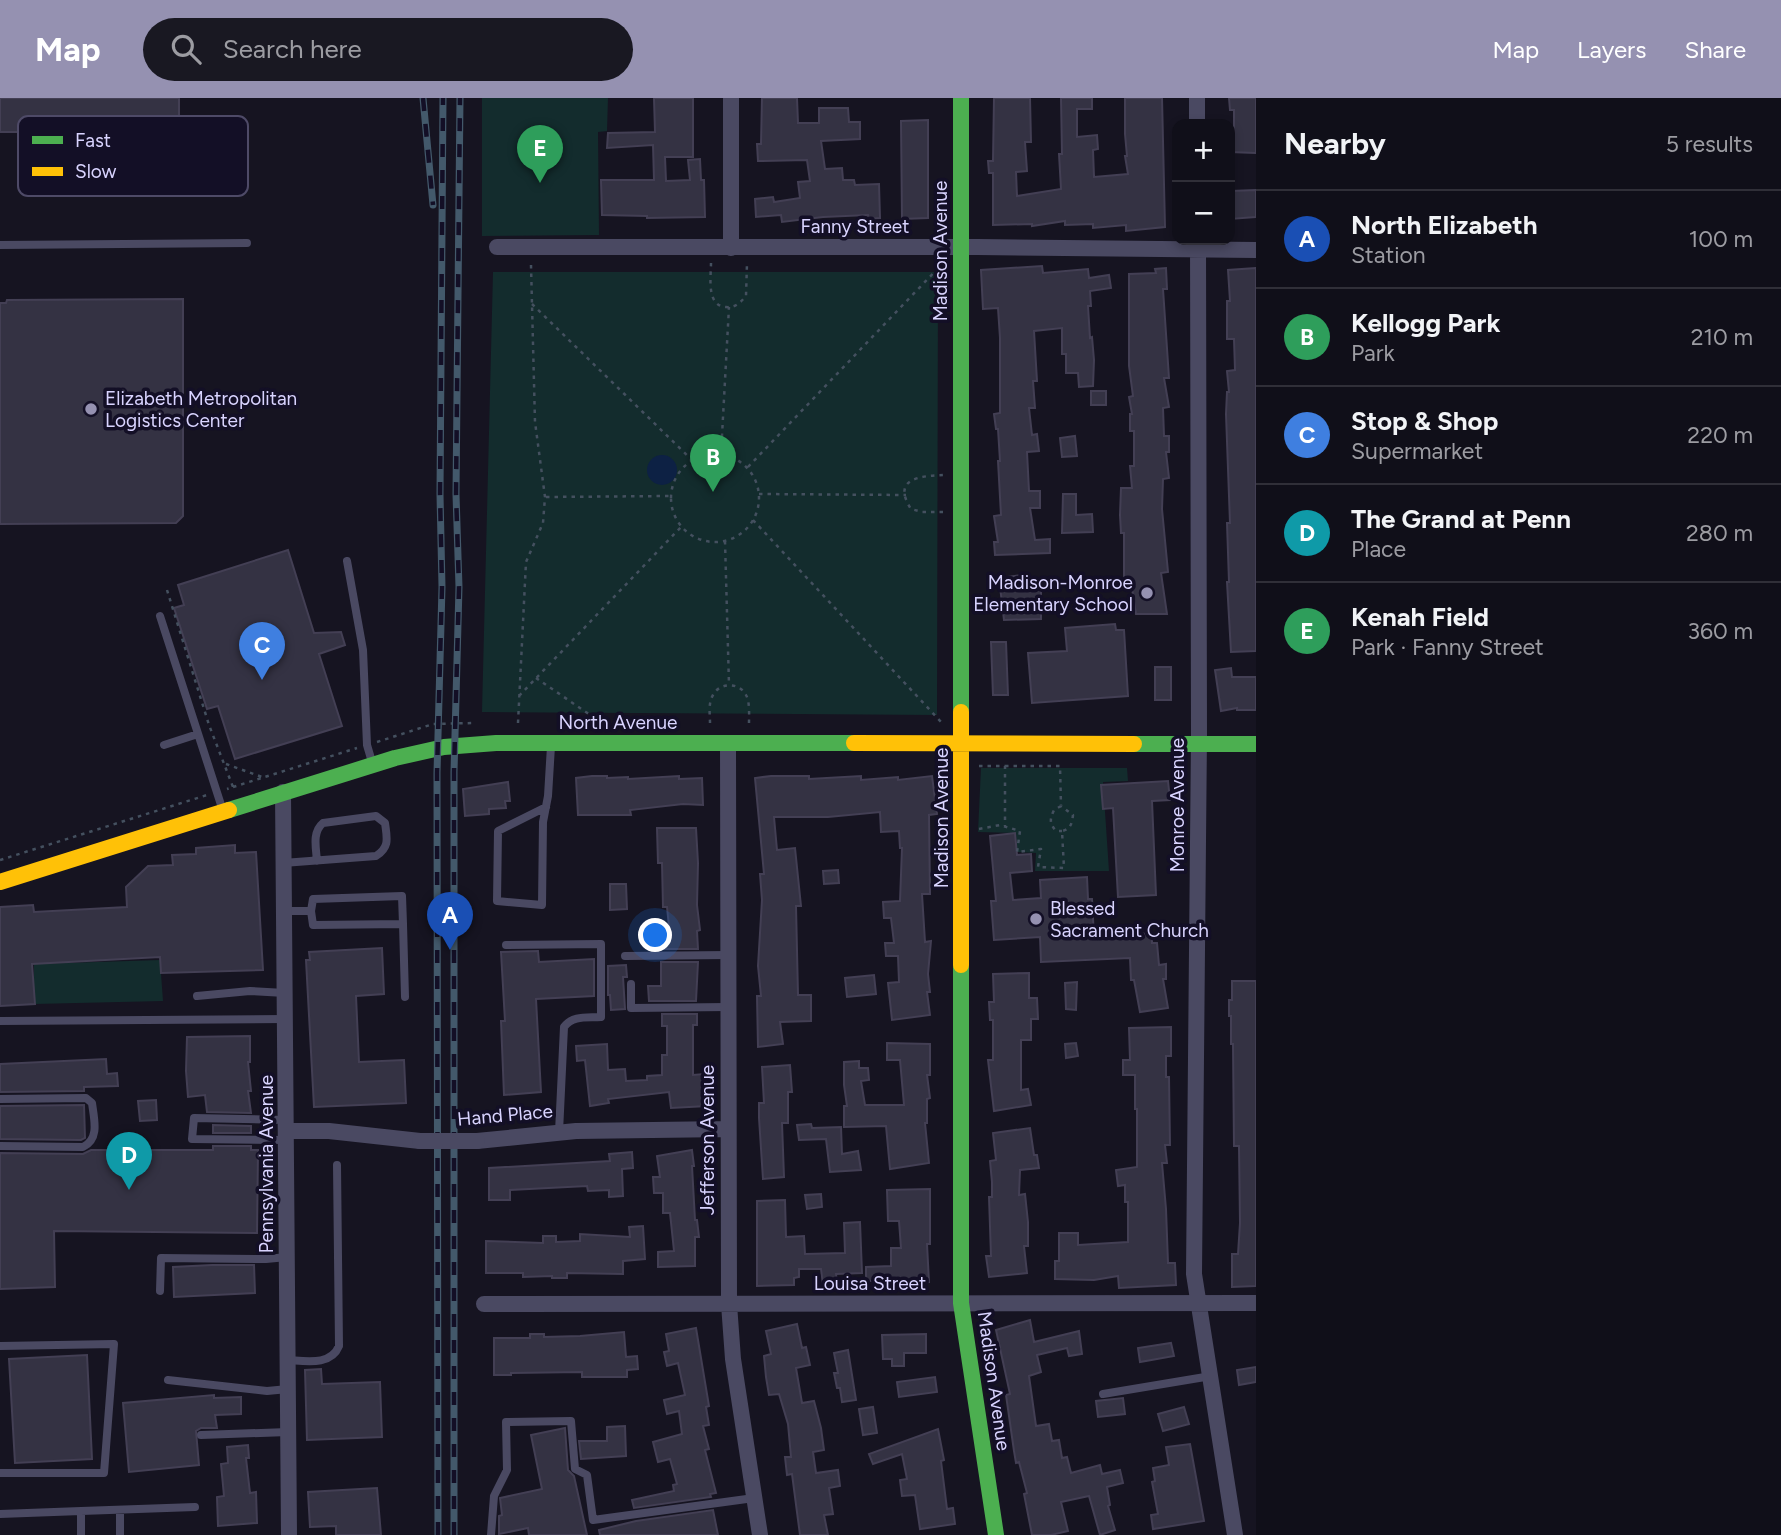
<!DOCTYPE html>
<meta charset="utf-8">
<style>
body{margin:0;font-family:Figtree,sans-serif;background:#191822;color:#f1f3f6}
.controls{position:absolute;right:21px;top:21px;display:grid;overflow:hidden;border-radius:14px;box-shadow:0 4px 10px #0003}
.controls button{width:63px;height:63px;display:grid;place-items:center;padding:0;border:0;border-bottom:2px solid #302f38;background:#100f19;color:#f1f3f6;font:35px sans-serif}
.you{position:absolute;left:656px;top:838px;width:24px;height:24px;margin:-18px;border:5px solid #fff;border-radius:50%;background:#1a73e8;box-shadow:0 0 0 10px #1a73e833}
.badge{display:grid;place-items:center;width:46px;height:46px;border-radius:50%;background:#9591b1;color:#fff;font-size:23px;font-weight:700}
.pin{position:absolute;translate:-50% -58px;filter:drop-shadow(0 2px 4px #0008)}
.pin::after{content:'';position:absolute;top:37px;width:24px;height:21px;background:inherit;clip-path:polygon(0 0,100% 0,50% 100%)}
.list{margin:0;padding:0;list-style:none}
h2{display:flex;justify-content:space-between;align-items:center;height:91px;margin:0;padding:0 28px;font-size:30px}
h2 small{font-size:23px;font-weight:400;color:#9c9ca2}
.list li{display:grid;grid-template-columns:46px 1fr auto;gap:21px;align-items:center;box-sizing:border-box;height:98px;padding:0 28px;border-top:2px solid #302f38}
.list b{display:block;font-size:26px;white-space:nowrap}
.list p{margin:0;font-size:23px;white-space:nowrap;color:#9c9ca2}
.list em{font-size:23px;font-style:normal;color:#9c9ca2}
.icon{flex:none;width:38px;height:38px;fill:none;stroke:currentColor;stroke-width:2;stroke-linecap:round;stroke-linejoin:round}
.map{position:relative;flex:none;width:1256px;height:1437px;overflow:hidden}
header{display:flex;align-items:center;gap:42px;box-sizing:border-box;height:98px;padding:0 35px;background:#9591b1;color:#fff}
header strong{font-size:33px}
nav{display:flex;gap:38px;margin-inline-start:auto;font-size:24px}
.search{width:490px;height:63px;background:#191822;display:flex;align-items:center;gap:18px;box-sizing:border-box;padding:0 24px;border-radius:38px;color:#9c9ca2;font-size:26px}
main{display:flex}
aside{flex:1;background:#100f19}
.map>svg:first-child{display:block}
</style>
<header>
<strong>Map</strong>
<div class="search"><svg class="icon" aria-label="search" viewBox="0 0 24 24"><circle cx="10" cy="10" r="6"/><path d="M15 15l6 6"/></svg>Search here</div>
<nav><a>Map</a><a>Layers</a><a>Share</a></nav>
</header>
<main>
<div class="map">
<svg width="1256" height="1437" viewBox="0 0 1256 1437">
<rect width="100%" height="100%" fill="#161421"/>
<path fill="#132c2d" d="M482 0H608L607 33 598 34 599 137 482 138Z
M493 174H938L937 617 482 614Z
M981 670H1127L1128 683 1103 684 1109 773H1035L1036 755 1017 754 1016 735 978 734Z
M160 862 163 903 34 906V866Z"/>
<path fill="#0d2144" d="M647 372a15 15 0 1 1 30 0a15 15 0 1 1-30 0Z"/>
<path fill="#343243" stroke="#433f54" stroke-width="2" d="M0 0H179V34H0Z
M654 0H693V59H665L666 83 690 82 688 62 700 61 701 82H704L705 119 647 120V118L602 117 601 82H654L653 47 607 50 608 35 655 34Z
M762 0H797L798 25H819V10H848L849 24H860V41L821 43 825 71 842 70 843 82H854L855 87 879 86 880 120 869 121 868 117 823 119 782 124 781 117 756 119 755 101 773 99 774 104 800 100 798 84 810 83 807 62 758 63 757 46H761Z
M994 0H1030L1031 44H1025L1027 73 1016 74 1017 98 1061 91 1059 56H1062L1061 0H1092V11H1077V39L1097 37 1098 51 1093 52 1094 79 1128 76 1125 58H1127L1125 36V0H1162L1165 129 1126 133V127L1093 130V126L1065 127V123L1032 128V126L993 127V75H989L988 63H993Z
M1229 0H1256V55L1230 54V39H1234V12H1230Z
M928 22V120L902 121 901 23Z
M1256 92V119L1230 121 1231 93Z
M1042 168 1043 175 1088 171 1089 180 1109 177 1111 190 1090 193 1091 208H1088L1090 240 1092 239 1094 262 1093 288 1079 289 1078 275H1066V256H1062V230L1034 233 1037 283H1033L1035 310H1029L1032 337 1037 336 1039 353 1027 354 1029 393H1040V410H1030L1035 442 1050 441V455L995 457 994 444H998L994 418 1001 417 998 363H1000L998 331H996L994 316 1000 315V240L998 210 983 211 981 172Z
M1166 170 1167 191H1163L1169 280H1164L1169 309 1163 310 1164 338H1169V354H1166L1169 380 1163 381 1162 411 1168 474 1161 475 1167 516H1136L1131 484 1124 483V435H1121L1120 417 1121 390H1132L1130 368H1134V333H1130V316H1132L1129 299 1133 298 1129 268V176L1156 175 1155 171Z
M1256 170V553L1231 554 1227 484H1229L1227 425H1230L1226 316 1227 294H1229L1227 273 1235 272 1234 241H1227V203H1230L1228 172Z
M183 201V418L176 425 0 426V205H6L7 202Z
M1091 293H1106V307H1091Z
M1075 338 1077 358 1062 359 1060 340Z
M1063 396H1076V417L1092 416 1093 434 1062 435Z
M288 452 314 535 341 534 345 547 319 556 342 628 235 661 218 608 207 611 174 510 184 507 178 487Z
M1023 477 1024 486H1041V521L1004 522 999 480Z
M1115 526 1116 532H1124L1128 598 1032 605 1028 555 1067 553 1065 530Z
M991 544H1006L1008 597H993Z
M1155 569H1171V602H1155Z
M1231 570 1232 579H1256V612H1237V610L1221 613 1215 572Z
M592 678H607V680L628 679V681L679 678V681L702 680 703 707 683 706 630 712 631 717H578L576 680Z
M771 678H809V681L861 678V682L898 679V682L932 678 937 716 929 717 930 796H922L925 844 931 843 928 876 930 894H927L930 917 892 922 888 885 899 884 898 858H886L885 845H894L891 820H884L883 804 900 803 902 750H900L899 733 881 734 880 714 828 719H774L777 752 795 750 801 808H796L798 897H811V923L780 924 783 946 758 949 757 898H761L758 868 762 802 760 776H764L755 680Z
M1168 683 1170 702 1152 703 1156 797 1118 799 1113 710 1103 711 1101 687Z
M508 684 510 703H505L506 710 489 711V716L465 718 463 691Z
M657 730H696L698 765 697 807 700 832 697 833 698 851H651L650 840 666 838 669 829 667 809H663L662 765H658Z
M1015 735 1017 757 1031 756 1032 773 1010 775 1013 802 1041 800 1040 782 1087 779 1088 801H1092L1094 839 1152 835V845H1157L1159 867 1166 866V881H1163L1168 910 1140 914 1134 882H1131L1130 860 1041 864 1040 839 994 842 991 803H996L990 738Z
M235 747V755L256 754 263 872 161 875 160 859 32 866 35 906 0 908V809L33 807 34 814 127 809 126 789 148 768 173 767 172 757 196 756V750Z
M838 772 839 785 824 786 823 773Z
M610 786H626L627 811 610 812Z
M382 850 384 896 356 898 359 964 404 962 406 1005 314 1009 306 862H310L309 854Z
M538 853 539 864 594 861V898L536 901 541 994 504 997 501 923H505L501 854Z
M661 864H698L696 903H649L648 888H661Z
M626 867 627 879H623L625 911 611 912 610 897H608V868Z
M1029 875V900H1037L1038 921H1031V942H1021V992L1028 991 1031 1007 994 1013 988 962H993V922H990L989 904H994L993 876Z
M874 877 876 896 847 899 845 880Z
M1232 883H1256V1188L1232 1189V1156H1238L1240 1125 1239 1048H1234L1233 946H1231V918H1229V902H1232Z
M1077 884 1076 912 1066 911 1065 885Z
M662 916H697V927H693V977L704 976 707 1008 671 1010 669 994 608 1001 609 1005 590 1008 585 962 577 963 576 948 607 946 608 972 625 971 626 983 647 982V978L662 977V957H667V928H662Z
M1171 929V958H1166V979H1169L1170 1047H1165L1167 1065H1162L1166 1111 1168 1165H1175L1176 1187 1119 1190 1118 1178 1094 1182 1055 1181V1163H1059V1135H1078V1147L1128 1144V1104H1125V1087L1118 1088 1116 1072 1137 1069V1011H1135V977H1123V962H1130L1129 930Z
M250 938V964H248L251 993H248L251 1015 207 1014 205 997 188 999 186 973 187 939Z
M887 945 930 946V977H927L930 1000 927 1001V1025H925L929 1065 890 1071 886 1028 844 1029V1008H847L844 987V964L859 963V970H868L869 982 861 983 865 1007H904L900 962H887Z
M1076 945 1078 958 1066 960 1065 946Z
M106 961 107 976 117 975 118 988 84 989V993L0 994V966Z
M790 967 792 994H788V1025H782L784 1079 763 1081 759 1020V1005H764L762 969Z
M156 1002 157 1022 140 1023 138 1003Z
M84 1007 85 1040 81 1042 0 1041V1008Z
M811 1026 812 1030 841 1029 842 1056 858 1053 861 1072 830 1074 826 1041 799 1042 797 1027Z
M213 1027 251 1028V1035H213Z
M1030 1030 1034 1057H1037L1039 1070 1020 1072 1019 1097 1025 1096 1028 1124V1148H1024L1027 1175 989 1179 986 1158H991L989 1099H992V1084L990 1063 996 1062 993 1035Z
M213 1048H251V1052H258L257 1135 54 1133 55 1189 0 1191V1055L83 1056 91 1052H213Z
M692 1052 694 1068H692L695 1122H697L699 1139H695V1168L658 1169V1154L674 1153 670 1115H663V1095H654L653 1079H660L657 1058Z
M632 1054 633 1070 622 1071 623 1098 609 1099V1092L588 1093 587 1088 510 1092V1102H489V1070L610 1063 609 1056Z
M930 1091V1146H927L929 1184 890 1187V1183H866V1169L891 1168V1150H901L899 1123H888L887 1092Z
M821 1096 822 1109 807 1111 805 1097Z
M785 1102 786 1139 804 1138 805 1156 845 1155 844 1125 860 1124 862 1175 836 1176 837 1185 823 1187 821 1171H799V1179L794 1180V1187L757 1188V1103Z
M643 1128 645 1161 623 1163V1176L567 1175V1180H552V1178L523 1179V1175H486V1143L543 1145V1138H556V1144L580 1143V1136L630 1139 629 1129Z
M212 1167H254L255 1195 174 1199 173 1169Z
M1030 1222 1034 1244 1079 1233 1082 1256 1069 1258 1067 1250 1037 1257 1041 1274 1029 1278 1036 1328 1049 1326 1052 1343 1059 1342 1062 1360 1067 1359 1071 1375 1100 1367 1102 1376 1120 1372 1123 1385 1107 1389 1110 1407 1108 1408 1115 1432 1100 1437 1089 1398 1061 1404 1068 1433 1051 1437H1032L1024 1396 1027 1395 1019 1364 1016 1365 1014 1353 1006 1297 1010 1296 996 1232Z
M797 1226 802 1250 806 1249 810 1267 796 1270 802 1305 814 1303 821 1330 824 1352 813 1354 816 1375 838 1372 840 1388 829 1390 833 1416 824 1417 828 1437H800L792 1376 787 1377 785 1359H791L788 1326 779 1296 769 1297 766 1279 764 1258 771 1256 766 1233Z
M696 1230 709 1308 706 1309 709 1327 703 1328 709 1351 705 1352 716 1395 710 1396 711 1399 634 1410 632 1402 674 1393 673 1387 677 1386 670 1361 658 1364 653 1344 682 1336 679 1313 667 1316 664 1302 685 1297 678 1265 667 1268 664 1254 669 1253 666 1236Z
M624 1234 626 1259 637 1258 638 1271 627 1272V1279H582V1274L511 1275V1277H494V1240H530V1236H544V1239L580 1238Z
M926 1236V1255H904V1268H892V1261H883L882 1237Z
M1171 1245 1174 1258 1140 1264 1138 1250Z
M848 1252 856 1302 842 1304 840 1290H837L834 1275H838L834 1255Z
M87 1257 92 1361 15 1365 9 1261Z
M1256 1269V1284L1239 1287 1237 1272Z
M321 1271 322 1286 380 1284 382 1339 307 1342 305 1272Z
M935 1279 937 1294 899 1299 897 1284Z
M214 1297V1300L241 1299V1316L215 1317 217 1330H201L196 1333 199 1367 129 1374 123 1305Z
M1123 1300 1125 1316 1098 1319 1096 1303Z
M873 1309 877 1335 863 1337 859 1311Z
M1184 1309 1189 1326 1163 1333 1158 1316Z
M625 1328 626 1358 581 1361 579 1343H607V1329Z
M565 1330 568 1372 574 1378 587 1437H529L528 1430 499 1436V1418L502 1417 500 1400 542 1391 531 1337Z
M938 1331 944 1362 941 1363 947 1411 953 1410 955 1426 920 1431 915 1397 902 1398 900 1382 907 1381 902 1356 873 1366 869 1356Z
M1190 1346 1204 1423 1153 1431 1151 1417 1158 1416 1152 1384 1155 1383 1153 1370 1169 1367 1166 1349Z
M248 1347 249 1360H246L250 1395 256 1394 257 1425 218 1428 217 1399 224 1398 221 1366 228 1365 227 1349Z
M377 1390 381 1437H336V1428L310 1429 308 1394Z
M713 1412 718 1437H600L599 1432 636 1423Z"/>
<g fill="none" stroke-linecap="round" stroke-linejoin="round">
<path stroke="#44505f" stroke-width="2.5" stroke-dasharray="3.5 5" stroke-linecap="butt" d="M711 165C711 179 706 208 726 209 735 210 740 205 746 198L747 165
M532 206 692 362
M721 356 729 209
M671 400a44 44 0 1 1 88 0a44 44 0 1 1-88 0Z
M748 369 943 165
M759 396 906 397
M546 399 672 398
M943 414H922L911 411C891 380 921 378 943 377
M753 422 942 625
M725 443 729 587
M167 492 209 627 233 689 227 691
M536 580 602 625
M519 598 682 428
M518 625 526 464 543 425 545 399 535 324 531 167
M710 625C710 617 708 605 713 597 720 584 739 584 746 597 750 604 749 617 749 625
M377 644 433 626 474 625
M226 666 262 679
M979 668H1005V728
M1005 668H1060L1061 707
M233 689 357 650
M1061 708 1054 712C1050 721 1049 725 1056 733H1062
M979 731 1000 727 1020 733 1017 754 1041 751 1038 769 1064 770 1062 733C1071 731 1072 725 1073 717L1061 708
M0 762 207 697"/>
<path stroke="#4a4962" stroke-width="8" d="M0 147 247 145
M347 463 363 552 367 647 372 664
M160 518 223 713
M164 647 198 636
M546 709 498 733 497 803 542 807 543 724 548 698 551 648
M283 765 376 758C390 749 387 740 385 725L376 718 323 725C312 734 316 750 317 763
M402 798 403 826 313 827 311 813 313 801Z
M284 813H311
M403 826 405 899
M506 847 601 846V919C587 920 573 917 564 929L559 1034
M625 858 728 857
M631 886V910L728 909
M197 898 250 893 285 895
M0 923 285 921
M0 1001 86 1000 92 1005C94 1021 100 1041 83 1049L0 1048
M286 1042 192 1041 194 1020 286 1022
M160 1193 161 1160 266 1161 287 1159
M0 1248 114 1246 104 1375H0
M288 1262C306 1263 331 1268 339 1248L337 1067
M168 1282 267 1293 288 1291
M1103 1296 1211 1278
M201 1337 288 1334
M120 1412V1437
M81 1413 195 1409
M0 1416 81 1413V1437
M491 1437 494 1398 507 1372 506 1324 571 1323 575 1371 587 1377 593 1422 754 1400"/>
<path stroke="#4a4962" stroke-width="16" d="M731 0V150
M1197 0V26
M1198 142 1199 636 1194 1176 1235 1437
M497 149H977L1256 152
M728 645 729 1206 733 1261 760 1437
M283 694 289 1437
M287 1033H329L420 1043
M477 1043 576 1033 728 1031
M484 1206 1256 1205"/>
<path stroke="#4caf50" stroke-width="16" d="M961 0V614
M1134 646H1256
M229 712 395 660 444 649 496 645H854
M961 867V1205L996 1437"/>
<path stroke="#ffc107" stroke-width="16" d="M961 614V867
M854 645 1134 646
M0 784 229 712"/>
<g stroke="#43596b" stroke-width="7">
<path id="rail" d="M423 0 433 107
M438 1437 437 675 442 489 440 396 443 0
M454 1437V674L459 489 456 396 460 0"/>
</g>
<use href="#rail" stroke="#130f26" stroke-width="4.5" stroke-dasharray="13" stroke-linecap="butt"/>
<path stroke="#4a4962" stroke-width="16" d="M420 1043H477"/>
</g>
<g fill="#9591b1" stroke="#130f26" stroke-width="2.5">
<circle cx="91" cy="311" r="7"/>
<circle cx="1147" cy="495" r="7"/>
<circle cx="1036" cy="821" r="7"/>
</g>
<g text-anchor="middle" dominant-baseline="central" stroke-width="7" stroke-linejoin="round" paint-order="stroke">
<g font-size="19" fill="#d9d4ff" stroke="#130f26">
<text x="855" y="128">Fanny Street</text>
<text transform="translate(940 153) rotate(-90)">Madison Avenue</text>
<text x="618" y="624">North Avenue</text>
<text transform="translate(1177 707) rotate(-90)">Monroe Avenue</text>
<text transform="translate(941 720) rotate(-90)">Madison Avenue</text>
<text transform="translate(505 1017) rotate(-5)">Hand Place</text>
<text transform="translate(707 1042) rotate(-90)">Jefferson Avenue</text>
<text transform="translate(266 1066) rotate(-90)">Pennsylvania Avenue</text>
<text x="870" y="1185">Louisa Street</text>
<text transform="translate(994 1283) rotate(82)">Madison Avenue</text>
</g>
<g font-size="19" fill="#d9d4ff" stroke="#130f26" text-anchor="start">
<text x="105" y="300">Elizabeth Metropolitan<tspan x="105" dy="22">Logistics Center</tspan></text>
<text x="1133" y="484" text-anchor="end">Madison-Monroe<tspan x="1133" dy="22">Elementary School</tspan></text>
<text x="1050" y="810">Blessed<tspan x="1050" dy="22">Sacrament Church</tspan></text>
</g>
</g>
<rect x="18" y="18" width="230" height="80" rx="10" fill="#130f26" stroke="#4e4a67" stroke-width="2"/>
<rect x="32" y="38" width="31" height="8" fill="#4caf50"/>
<rect x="32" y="69" width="31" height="9" fill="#ffc107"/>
<g font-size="19" fill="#d9d4ff">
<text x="75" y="49">Fast</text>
<text x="75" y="80">Slow</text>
</g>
</svg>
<div class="controls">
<button>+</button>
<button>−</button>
</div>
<div class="you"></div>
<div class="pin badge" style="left:450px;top:852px;background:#1a4fb4">A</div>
<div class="pin badge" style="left:713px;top:394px;background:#2e9e5b">B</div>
<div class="pin badge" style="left:262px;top:582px;background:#3f7fe0">C</div>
<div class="pin badge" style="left:129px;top:1092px;background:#0f9aa8">D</div>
<div class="pin badge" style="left:540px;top:85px;background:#2e9e5b">E</div>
</div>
<aside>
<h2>Nearby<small>5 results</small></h2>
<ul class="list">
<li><span class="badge" style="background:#1a4fb4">A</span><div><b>North Elizabeth</b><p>Station</p></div><em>100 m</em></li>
<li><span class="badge" style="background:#2e9e5b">B</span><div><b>Kellogg Park</b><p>Park</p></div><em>210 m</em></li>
<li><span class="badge" style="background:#3f7fe0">C</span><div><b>Stop &amp; Shop</b><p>Supermarket</p></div><em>220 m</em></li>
<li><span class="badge" style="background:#0f9aa8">D</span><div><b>The Grand at Penn</b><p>Place</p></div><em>280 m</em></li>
<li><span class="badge" style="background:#2e9e5b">E</span><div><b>Kenah Field</b><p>Park · Fanny Street</p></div><em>360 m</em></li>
</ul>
</aside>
</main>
